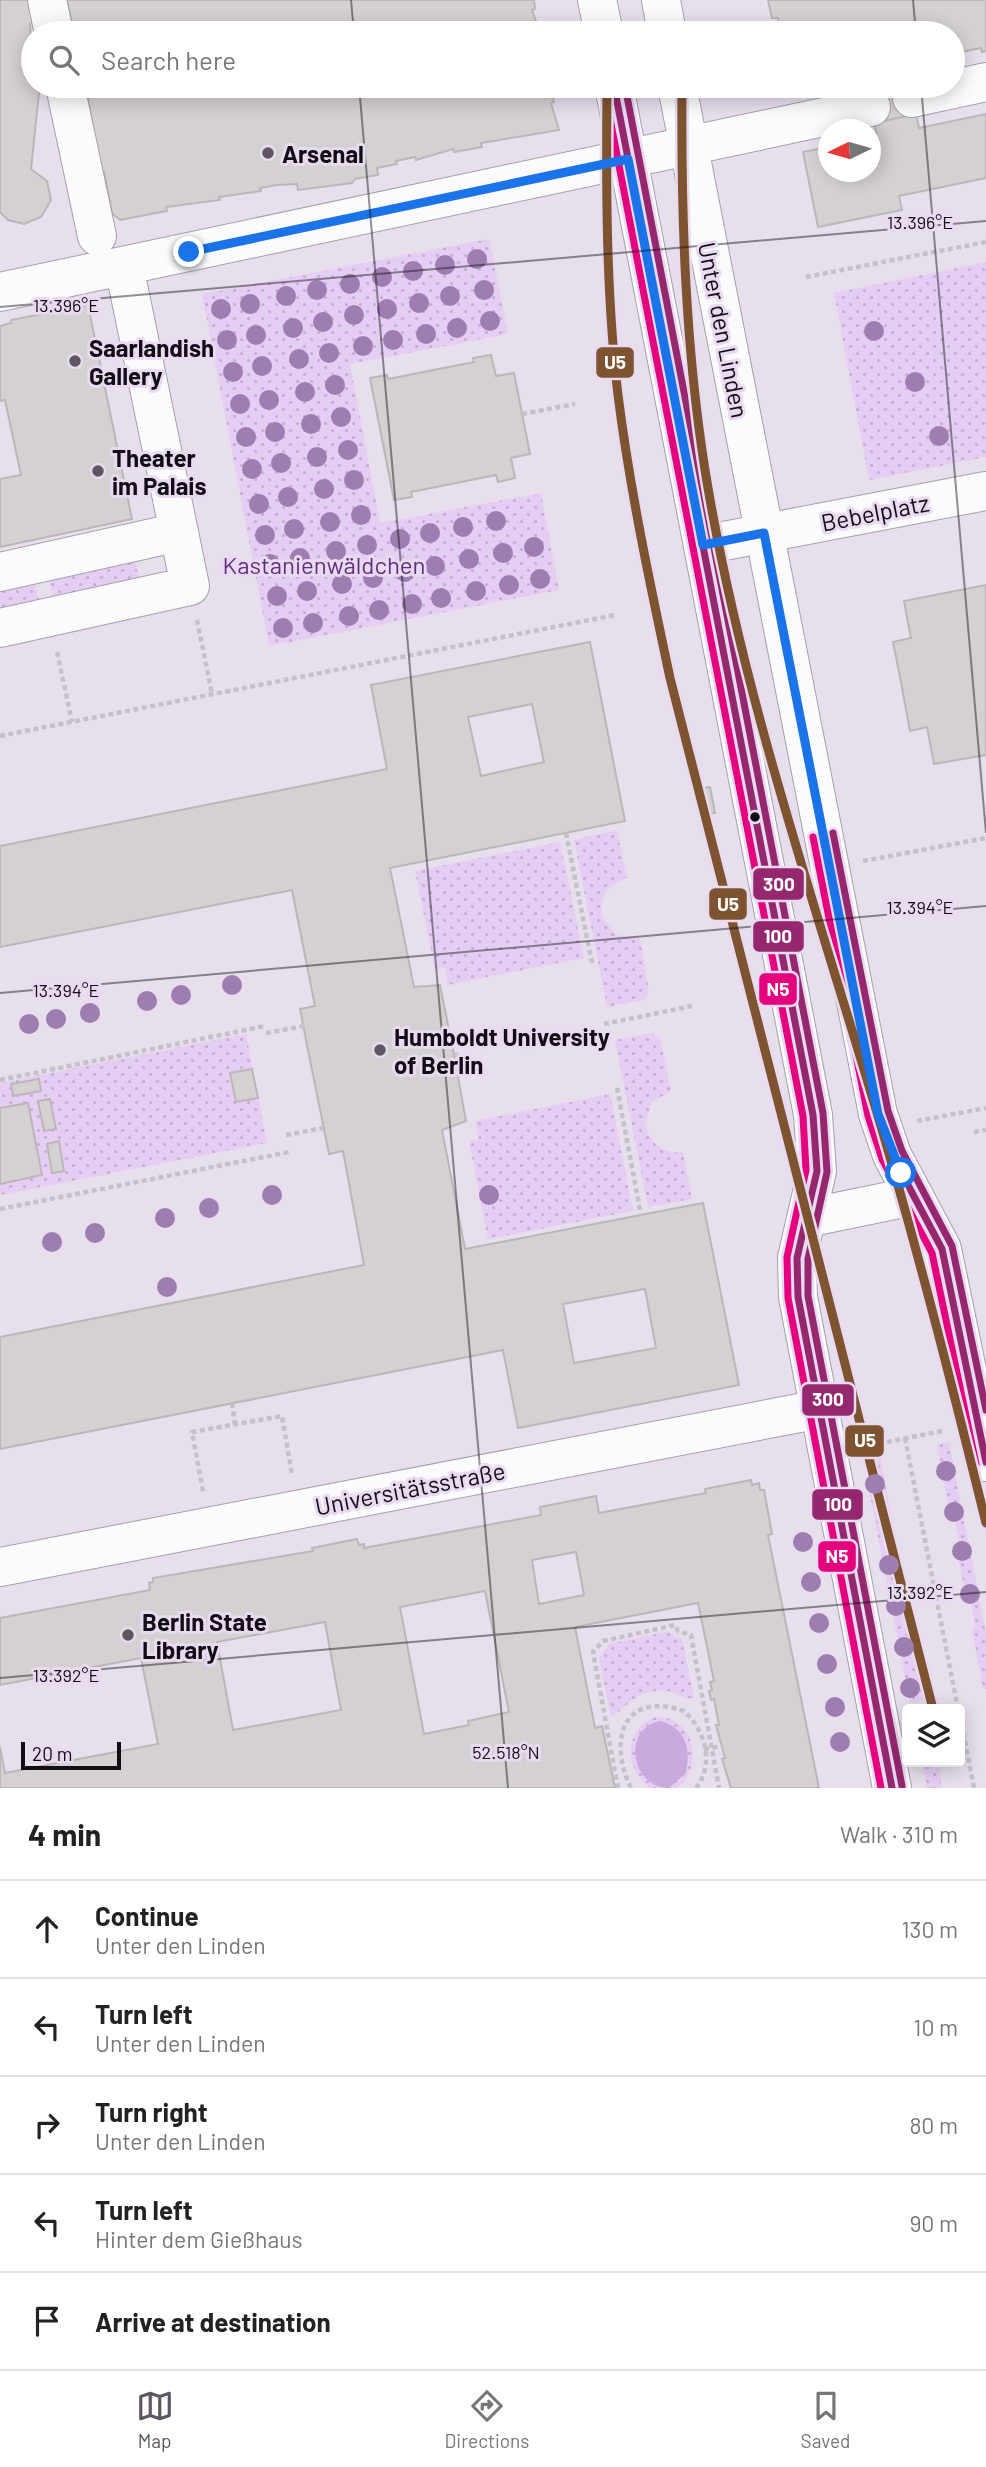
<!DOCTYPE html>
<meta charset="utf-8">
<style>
body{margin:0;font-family:Barlow,sans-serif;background:#f2f2f2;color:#222}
.controls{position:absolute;right:21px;bottom:21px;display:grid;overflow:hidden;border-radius:7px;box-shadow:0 4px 18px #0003}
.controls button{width:63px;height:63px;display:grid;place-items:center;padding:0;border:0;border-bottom:2px solid #e0e0e0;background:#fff;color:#222;font:35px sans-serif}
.compass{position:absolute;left:818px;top:119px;width:63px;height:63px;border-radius:50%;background:#fff;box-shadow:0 4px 18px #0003;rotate:265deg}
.scale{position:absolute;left:21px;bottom:18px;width:100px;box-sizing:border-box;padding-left:7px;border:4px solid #120d15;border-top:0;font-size:19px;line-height:24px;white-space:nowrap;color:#120d15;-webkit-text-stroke:5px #e8daf1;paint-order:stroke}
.stop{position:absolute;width:21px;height:21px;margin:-16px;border:5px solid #1a73e8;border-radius:50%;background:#fff}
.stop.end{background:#1a73e8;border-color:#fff;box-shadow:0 2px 7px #0008}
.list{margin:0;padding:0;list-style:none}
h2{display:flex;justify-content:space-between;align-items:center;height:91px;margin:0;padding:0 28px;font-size:30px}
h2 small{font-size:23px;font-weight:400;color:#767676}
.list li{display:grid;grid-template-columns:46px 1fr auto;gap:21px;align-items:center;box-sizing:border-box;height:98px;padding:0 28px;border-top:2px solid #e0e0e0}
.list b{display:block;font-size:26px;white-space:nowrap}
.list p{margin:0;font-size:23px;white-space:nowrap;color:#767676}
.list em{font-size:23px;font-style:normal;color:#767676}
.icon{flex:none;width:38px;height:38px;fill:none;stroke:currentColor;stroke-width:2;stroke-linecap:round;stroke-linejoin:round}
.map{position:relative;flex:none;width:986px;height:1788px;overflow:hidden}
.search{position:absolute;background:#fff;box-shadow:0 4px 18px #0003;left:21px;right:21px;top:21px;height:77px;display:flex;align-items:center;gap:18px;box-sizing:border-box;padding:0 24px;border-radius:38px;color:#767676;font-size:26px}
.sheet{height:581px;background:#fff}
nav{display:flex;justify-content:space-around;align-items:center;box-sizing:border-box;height:98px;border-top:2px solid #e0e0e0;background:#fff;font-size:19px;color:#767676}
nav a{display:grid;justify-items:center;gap:4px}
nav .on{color:#5d5660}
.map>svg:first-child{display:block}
</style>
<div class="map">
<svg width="986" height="1788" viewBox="0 0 986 1788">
<defs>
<pattern id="green-dots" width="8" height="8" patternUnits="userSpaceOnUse" patternTransform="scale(1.75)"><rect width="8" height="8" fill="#e5cef3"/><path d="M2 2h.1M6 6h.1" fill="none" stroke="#c3b0cf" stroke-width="1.8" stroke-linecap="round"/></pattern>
</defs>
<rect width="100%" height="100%" fill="#e7dfec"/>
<path fill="url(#green-dots)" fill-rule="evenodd" d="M489 239 508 334 350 364 380 523 541 493 559 590 269 646 202 294Z
M986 262V457L869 480 834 293Z
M133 550 141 587 56 607 47 569Z
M33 574 41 610 0 613V582Z
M617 830 627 878C608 884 599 897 602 917L616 935 640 938 649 992 644 1000 607 1007 574 840Z
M560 842 584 958 448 985 445 967 435 969 415 871Z
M652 1033 660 1038 671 1091 651 1103 645 1125C651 1144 663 1154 683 1152L692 1199 648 1207 615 1040Z
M246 1034 267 1143 0 1195V1083Z
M610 1094 633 1211 488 1239 469 1141 479 1139 475 1121Z
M949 1442 986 1634V1689H983L972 1629 975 1628 970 1597H966L956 1548 960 1546 954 1515H950L937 1445Z
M880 1456 909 1609 906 1610 912 1641H916L928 1700 910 1703 863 1459Z
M669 1631 676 1638 682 1639 694 1698C685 1700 677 1692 667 1691 633 1689 632 1705 611 1717L599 1658 609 1644Z
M656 1717C695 1716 704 1766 678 1788H650C624 1770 623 1728 656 1717ZM661 1721 668 1723 689 1762C684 1785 666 1788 646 1780L637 1739 647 1726Z
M922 1762H940L941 1788H927Z"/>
<path fill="#caaade" d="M660 1721C686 1727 691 1750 686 1773L669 1788C631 1788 621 1729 660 1721Z"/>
<path fill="#d5d0d1" stroke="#bcb6b8" stroke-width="2" fill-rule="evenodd" d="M0 0H28L33 23 30 24 33 86H38L39 93 31 169 47 181 51 200 41 217 24 224 8 220 0 212Z
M67 0H534L535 9 532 10 540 33H74Z
M768 0H986V51L982 52 981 48 953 54V33H780L778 18H772Z
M86 86H551L554 102 551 103 559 130 481 143 482 147 454 152 453 149 416 160 415 157 396 161 397 164 377 168 378 175 355 179 352 183 298 190 297 184 277 185 260 188 261 191 219 197 220 200 166 207 167 211 120 220 112 213 104 172 101 173Z
M867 86H909L916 114 874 123Z
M916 114 919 128 986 114V178L899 196 902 210 818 227 803 152 828 147V172H870V138L877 137 874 123Z
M88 305 132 519 0 547V479L21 475 5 400 0 401V326L11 323V320Z
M491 355 496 376 514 373 530 454 511 458 515 478 498 482 496 475 411 492 412 497 394 500 370 378 387 375 388 379 474 362 473 358Z
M986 585V755L934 764 927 727 910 731 901 682 893 642 911 638 904 601Z
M590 642 625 821 390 868 414 987 440 985 454 1055 466 1121 442 1130 465 1249 703 1203 739 1385 518 1428 503 1350 0 1449V1337L364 1265 343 1151 329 1154 307 1045 300 1009 315 1006 292 890 0 947V846L387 769 371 685ZM532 704 544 762 481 776 468 717ZM645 1289 656 1348 574 1363 563 1304Z
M710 787 715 813 707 814 702 788Z
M252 1069 258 1098 236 1102 230 1073Z
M39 1079 41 1091 13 1096 11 1084Z
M50 1099 56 1129 44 1131 38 1101Z
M28 1103 42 1175 0 1184V1108Z
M59 1141 64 1171 52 1173 47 1144Z
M751 1480 752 1485 759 1483 760 1490H764L772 1534 768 1535 819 1788H731L722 1759 725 1758 716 1725H719L714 1699 711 1700 709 1691 712 1690 710 1682 714 1681 698 1603 575 1627 595 1728 602 1726 615 1788H0V1747L5 1773 158 1744 141 1658 0 1685V1618L150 1590 149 1583 153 1582V1578L313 1551 312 1548 357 1539 359 1545 364 1544V1548L541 1515 540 1507 596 1496 599 1513 706 1493 705 1489ZM576 1552 584 1595 539 1604 532 1560ZM485 1591 509 1712 468 1721 469 1725 424 1734 400 1607ZM325 1622 341 1710 233 1730 217 1642Z"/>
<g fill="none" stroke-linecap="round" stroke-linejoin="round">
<g stroke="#a6a0aa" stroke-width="40">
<path id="minor" d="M47 0 54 33
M65 86 97 236
M912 98 986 82
M0 292 871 107
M703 545 986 491
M0 572 179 532
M0 628 190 586 124 266
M0 1567 820 1409"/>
</g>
<g stroke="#a6a0aa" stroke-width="40">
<path id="major" d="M597 0 604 33
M661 0 667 33
M614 86 813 1115 817 1171 797 1258 798 1297 892 1788
M677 86 878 1114 892 1155 942 1249 986 1462
M807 1218 914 1196"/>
</g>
<path stroke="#c5c2c7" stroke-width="4.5" stroke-dasharray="5 3.5" stroke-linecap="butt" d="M806 277 986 242
M522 414 575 404
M197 620 212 694
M57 652 72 722
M0 736 615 615
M566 833 592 963
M863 861 986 838
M604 1024 692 1006
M266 1033 304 1026
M454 1055 462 1054
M0 1080 265 1026
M617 1088 641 1215
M917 1121 986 1108
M974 1132 986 1130
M286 1135 323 1128
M0 1209 289 1152
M232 1403 235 1425
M905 1438 958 1709
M862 1447 942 1431
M203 1491 192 1432 282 1416 292 1475
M960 1716 974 1788
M704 1749 723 1746
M618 1788 593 1652 603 1641 675 1625 678 1631 691 1635 719 1788
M631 1788C608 1741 622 1690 684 1711 705 1730 715 1764 696 1788"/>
<use href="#minor" stroke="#fbfafc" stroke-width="38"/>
<use href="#major" stroke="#fbfafc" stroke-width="38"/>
<g stroke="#e8daf1" stroke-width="12">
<path id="bus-1" d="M614 86 813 1115 817 1171 797 1258 798 1297 892 1788
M823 835 878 1114 892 1155 942 1249 986 1462"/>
</g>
<g stroke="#e8daf1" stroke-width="12">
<path id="bus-2" d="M604 88 803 1116 806 1170 787 1257 788 1298 881 1788
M813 837 868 1116 882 1159 932 1253 976 1464"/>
</g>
<g stroke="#e8daf1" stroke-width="12">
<path id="bus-3" d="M625 86 823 1113 827 1172 808 1259V1296L902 1786
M833 833 888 1111 902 1151 952 1246 986 1410"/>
</g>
<use href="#bus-1" stroke="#95276e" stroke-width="7"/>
<use href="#bus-2" stroke="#e5007d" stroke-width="7"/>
<use href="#bus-3" stroke="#95276e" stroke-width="7"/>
<g stroke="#e8daf1" stroke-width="14">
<path id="metro-1" d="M607 86C606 189 606 293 618 395 630 490 650 584 670 678L933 1709
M682 86C681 214 685 343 705 470 739 680 808 883 869 1086 913 1231 950 1377 986 1523"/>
</g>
<use href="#metro-1" stroke="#7e5330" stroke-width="9"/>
</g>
<g fill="#9e7db0">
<circle cx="477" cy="259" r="10"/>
<circle cx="445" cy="265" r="10"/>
<circle cx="413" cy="271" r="10"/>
<circle cx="382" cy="277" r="10"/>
<circle cx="350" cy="284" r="10"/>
<circle cx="317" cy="290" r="10"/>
<circle cx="484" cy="290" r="10"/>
<circle cx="286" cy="296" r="10"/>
<circle cx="450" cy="296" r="10"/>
<circle cx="419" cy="303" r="10"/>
<circle cx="250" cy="304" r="10"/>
<circle cx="221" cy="309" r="10"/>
<circle cx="387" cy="309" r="10"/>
<circle cx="354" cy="315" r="10"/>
<circle cx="490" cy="321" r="10"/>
<circle cx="323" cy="322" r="10"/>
<circle cx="293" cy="328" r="10"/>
<circle cx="457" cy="328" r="10"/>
<circle cx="874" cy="331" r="10"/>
<circle cx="426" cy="334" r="10"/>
<circle cx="256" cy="335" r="10"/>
<circle cx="227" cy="340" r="10"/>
<circle cx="393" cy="340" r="10"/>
<circle cx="363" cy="346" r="10"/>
<circle cx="329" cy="353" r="10"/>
<circle cx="299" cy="359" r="10"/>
<circle cx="262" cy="366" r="10"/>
<circle cx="233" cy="372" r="10"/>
<circle cx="915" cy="382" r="10"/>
<circle cx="335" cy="385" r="10"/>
<circle cx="305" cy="392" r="10"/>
<circle cx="269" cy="400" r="10"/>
<circle cx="240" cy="404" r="10"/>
<circle cx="341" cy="417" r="10"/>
<circle cx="311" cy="424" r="10"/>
<circle cx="275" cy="432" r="10"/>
<circle cx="939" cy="436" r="10"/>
<circle cx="246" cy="437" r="10"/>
<circle cx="348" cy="450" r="10"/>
<circle cx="317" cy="457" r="10"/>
<circle cx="281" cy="463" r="10"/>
<circle cx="252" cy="469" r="10"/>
<circle cx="354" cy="480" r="10"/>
<circle cx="324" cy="489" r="10"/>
<circle cx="288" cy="497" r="10"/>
<circle cx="259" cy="504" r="10"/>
<circle cx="361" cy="515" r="10"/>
<circle cx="496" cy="521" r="10"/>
<circle cx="330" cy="522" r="10"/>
<circle cx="463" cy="527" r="10"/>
<circle cx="294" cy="529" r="10"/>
<circle cx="430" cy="533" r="10"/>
<circle cx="265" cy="535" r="10"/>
<circle cx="400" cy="539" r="10"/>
<circle cx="367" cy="545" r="10"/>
<circle cx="534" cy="547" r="10"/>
<circle cx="336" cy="551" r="10"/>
<circle cx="503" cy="553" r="10"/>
<circle cx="300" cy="558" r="10"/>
<circle cx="469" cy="559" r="10"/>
<circle cx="270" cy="564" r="10"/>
<circle cx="435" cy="566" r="10"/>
<circle cx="405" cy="572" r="10"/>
<circle cx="373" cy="578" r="10"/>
<circle cx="540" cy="579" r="10"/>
<circle cx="342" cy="584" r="10"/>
<circle cx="509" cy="585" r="10"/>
<circle cx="307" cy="591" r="10"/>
<circle cx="476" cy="591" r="10"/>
<circle cx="277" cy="596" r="10"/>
<circle cx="441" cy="598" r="10"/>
<circle cx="412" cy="604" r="10"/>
<circle cx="379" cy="610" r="10"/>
<circle cx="349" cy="616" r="10"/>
<circle cx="313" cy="623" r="10"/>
<circle cx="283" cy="628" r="10"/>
<circle cx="232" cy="985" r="10"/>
<circle cx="181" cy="995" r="10"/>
<circle cx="147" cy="1001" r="10"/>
<circle cx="90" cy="1013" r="10"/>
<circle cx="56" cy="1019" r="10"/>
<circle cx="29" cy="1024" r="10"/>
<circle cx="272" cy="1195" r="10"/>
<circle cx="489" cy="1195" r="10"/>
<circle cx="209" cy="1208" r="10"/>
<circle cx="165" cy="1218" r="10"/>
<circle cx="95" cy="1233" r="10"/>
<circle cx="52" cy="1242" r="10"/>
<circle cx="167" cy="1287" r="10"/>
<circle cx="946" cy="1471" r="10"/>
<circle cx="875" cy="1484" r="10"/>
<circle cx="954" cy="1512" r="10"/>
<circle cx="803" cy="1542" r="10"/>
<circle cx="962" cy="1551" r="10"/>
<circle cx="889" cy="1565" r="10"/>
<circle cx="811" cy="1582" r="10"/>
<circle cx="970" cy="1594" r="10"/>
<circle cx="896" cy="1606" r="10"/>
<circle cx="819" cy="1623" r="10"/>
<circle cx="904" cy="1647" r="10"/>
<circle cx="827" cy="1664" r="10"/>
<circle cx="910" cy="1688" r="10"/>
<circle cx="835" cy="1707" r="10"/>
<circle cx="840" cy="1742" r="10"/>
</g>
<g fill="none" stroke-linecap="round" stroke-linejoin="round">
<path stroke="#1a73e8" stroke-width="9" d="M189 252 628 159 703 545 764 533 878 1114 901 1173"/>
</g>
<path fill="none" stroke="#120d15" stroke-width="2" stroke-opacity="0.45" d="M351 0 354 33M913 0 916 33M359 86 508 1788M921 86 986 833M0 307 986 221M0 993 986 906M0 1678 986 1592"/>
<g fill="#5d5660" stroke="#e8daf1" stroke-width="2.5">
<circle cx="268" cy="153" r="7"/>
<circle cx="75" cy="361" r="7"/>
<circle cx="98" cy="471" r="7"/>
<circle cx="380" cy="1050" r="7"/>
<circle cx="128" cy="1635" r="7"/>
</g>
<circle fill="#120d15" stroke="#e8daf1" stroke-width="2.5" cx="755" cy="817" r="6"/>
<g text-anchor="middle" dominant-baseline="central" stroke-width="6" stroke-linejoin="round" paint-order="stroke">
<g font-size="24" font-weight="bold" fill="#120d15" stroke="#e8daf1" text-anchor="start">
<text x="282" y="153">Arsenal</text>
<text x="89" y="347">Saarlandish<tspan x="89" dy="28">Gallery</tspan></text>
<text x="112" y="457">Theater<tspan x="112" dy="28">im Palais</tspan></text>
<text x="394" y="1036">Humboldt University<tspan x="394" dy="28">of Berlin</tspan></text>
<text x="142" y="1621">Berlin State<tspan x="142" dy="28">Library</tspan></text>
</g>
<g font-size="24" fill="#120d15" stroke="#e8daf1">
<text transform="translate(724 330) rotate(79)">Unter den Linden</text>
<text transform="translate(875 512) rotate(-11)">Bebelplatz</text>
<text transform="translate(410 1488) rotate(-11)">Universitätsstraße</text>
</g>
<g font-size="24" fill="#632d7f" stroke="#e8daf1">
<text x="324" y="564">Kastanienwäldchen</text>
</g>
</g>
<g font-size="18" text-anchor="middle" fill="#120d15" stroke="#e8daf1" stroke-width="6" stroke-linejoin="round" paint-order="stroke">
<text x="920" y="229">13.396°E</text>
<text x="66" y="312">13.396°E</text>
<text x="920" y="914">13.394°E</text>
<text x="66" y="997">13.394°E</text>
<text x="920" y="1599">13.392°E</text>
<text x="66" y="1682">13.392°E</text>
<text x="506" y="1759">52.518°N</text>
</g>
<g stroke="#e8daf1" stroke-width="2.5">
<rect x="595" y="346" width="40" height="33" rx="7" fill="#7e5330"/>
<rect x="752" y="867" width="53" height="34" rx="7" fill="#95276e"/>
<rect x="708" y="887" width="40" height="34" rx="7" fill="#7e5330"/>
<rect x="752" y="920" width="53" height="33" rx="7" fill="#95276e"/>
<rect x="758" y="972" width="40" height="34" rx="7" fill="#e5007d"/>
<rect x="801" y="1383" width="54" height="34" rx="7" fill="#95276e"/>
<rect x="844" y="1424" width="41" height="34" rx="7" fill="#7e5330"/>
<rect x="811" y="1488" width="53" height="33" rx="7" fill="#95276e"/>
<rect x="817" y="1540" width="40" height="33" rx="7" fill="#e5007d"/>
</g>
<g font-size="19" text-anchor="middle" font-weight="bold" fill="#fff">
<text x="615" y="369">U5</text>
<text x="779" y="891">300</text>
<text x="728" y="911">U5</text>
<text x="778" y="943">100</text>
<text x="778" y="996">N5</text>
<text x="828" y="1406">300</text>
<text x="865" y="1447">U5</text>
<text x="838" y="1511">100</text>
<text x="837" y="1563">N5</text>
</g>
</svg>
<div class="controls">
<button><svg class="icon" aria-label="layers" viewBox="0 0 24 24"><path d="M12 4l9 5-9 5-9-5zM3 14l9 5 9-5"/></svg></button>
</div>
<svg class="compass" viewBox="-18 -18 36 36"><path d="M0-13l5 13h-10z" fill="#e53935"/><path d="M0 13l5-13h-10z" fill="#767676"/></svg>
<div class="scale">20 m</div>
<div class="stop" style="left:901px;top:1173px"></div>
<div class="stop end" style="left:189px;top:252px"></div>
<div class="search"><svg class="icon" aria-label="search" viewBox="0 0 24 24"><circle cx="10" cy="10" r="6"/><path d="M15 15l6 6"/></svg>Search here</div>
</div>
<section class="sheet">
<h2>4 min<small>Walk · 310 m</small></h2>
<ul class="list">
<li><svg class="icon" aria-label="ahead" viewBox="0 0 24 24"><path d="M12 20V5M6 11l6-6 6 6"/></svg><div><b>Continue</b><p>Unter den Linden</p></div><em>130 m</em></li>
<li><svg class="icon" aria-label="left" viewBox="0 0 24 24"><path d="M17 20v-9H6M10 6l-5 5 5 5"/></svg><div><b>Turn left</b><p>Unter den Linden</p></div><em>10 m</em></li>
<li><svg class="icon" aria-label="right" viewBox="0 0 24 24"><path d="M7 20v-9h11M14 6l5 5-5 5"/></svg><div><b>Turn right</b><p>Unter den Linden</p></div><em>80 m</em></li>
<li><svg class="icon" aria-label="left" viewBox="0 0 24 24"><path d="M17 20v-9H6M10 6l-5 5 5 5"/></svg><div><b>Turn left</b><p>Hinter dem Gießhaus</p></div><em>90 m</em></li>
<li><svg class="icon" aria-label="arrive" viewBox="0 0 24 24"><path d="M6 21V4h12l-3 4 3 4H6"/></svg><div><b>Arrive at destination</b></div></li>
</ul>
</section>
<nav>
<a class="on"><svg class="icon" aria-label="map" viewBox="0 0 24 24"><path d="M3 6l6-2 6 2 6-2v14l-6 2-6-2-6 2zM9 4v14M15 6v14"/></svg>Map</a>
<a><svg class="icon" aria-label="directions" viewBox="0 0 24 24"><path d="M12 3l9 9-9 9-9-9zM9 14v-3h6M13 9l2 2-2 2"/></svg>Directions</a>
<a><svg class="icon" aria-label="saved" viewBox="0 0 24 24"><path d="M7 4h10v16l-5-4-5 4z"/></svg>Saved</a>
</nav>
